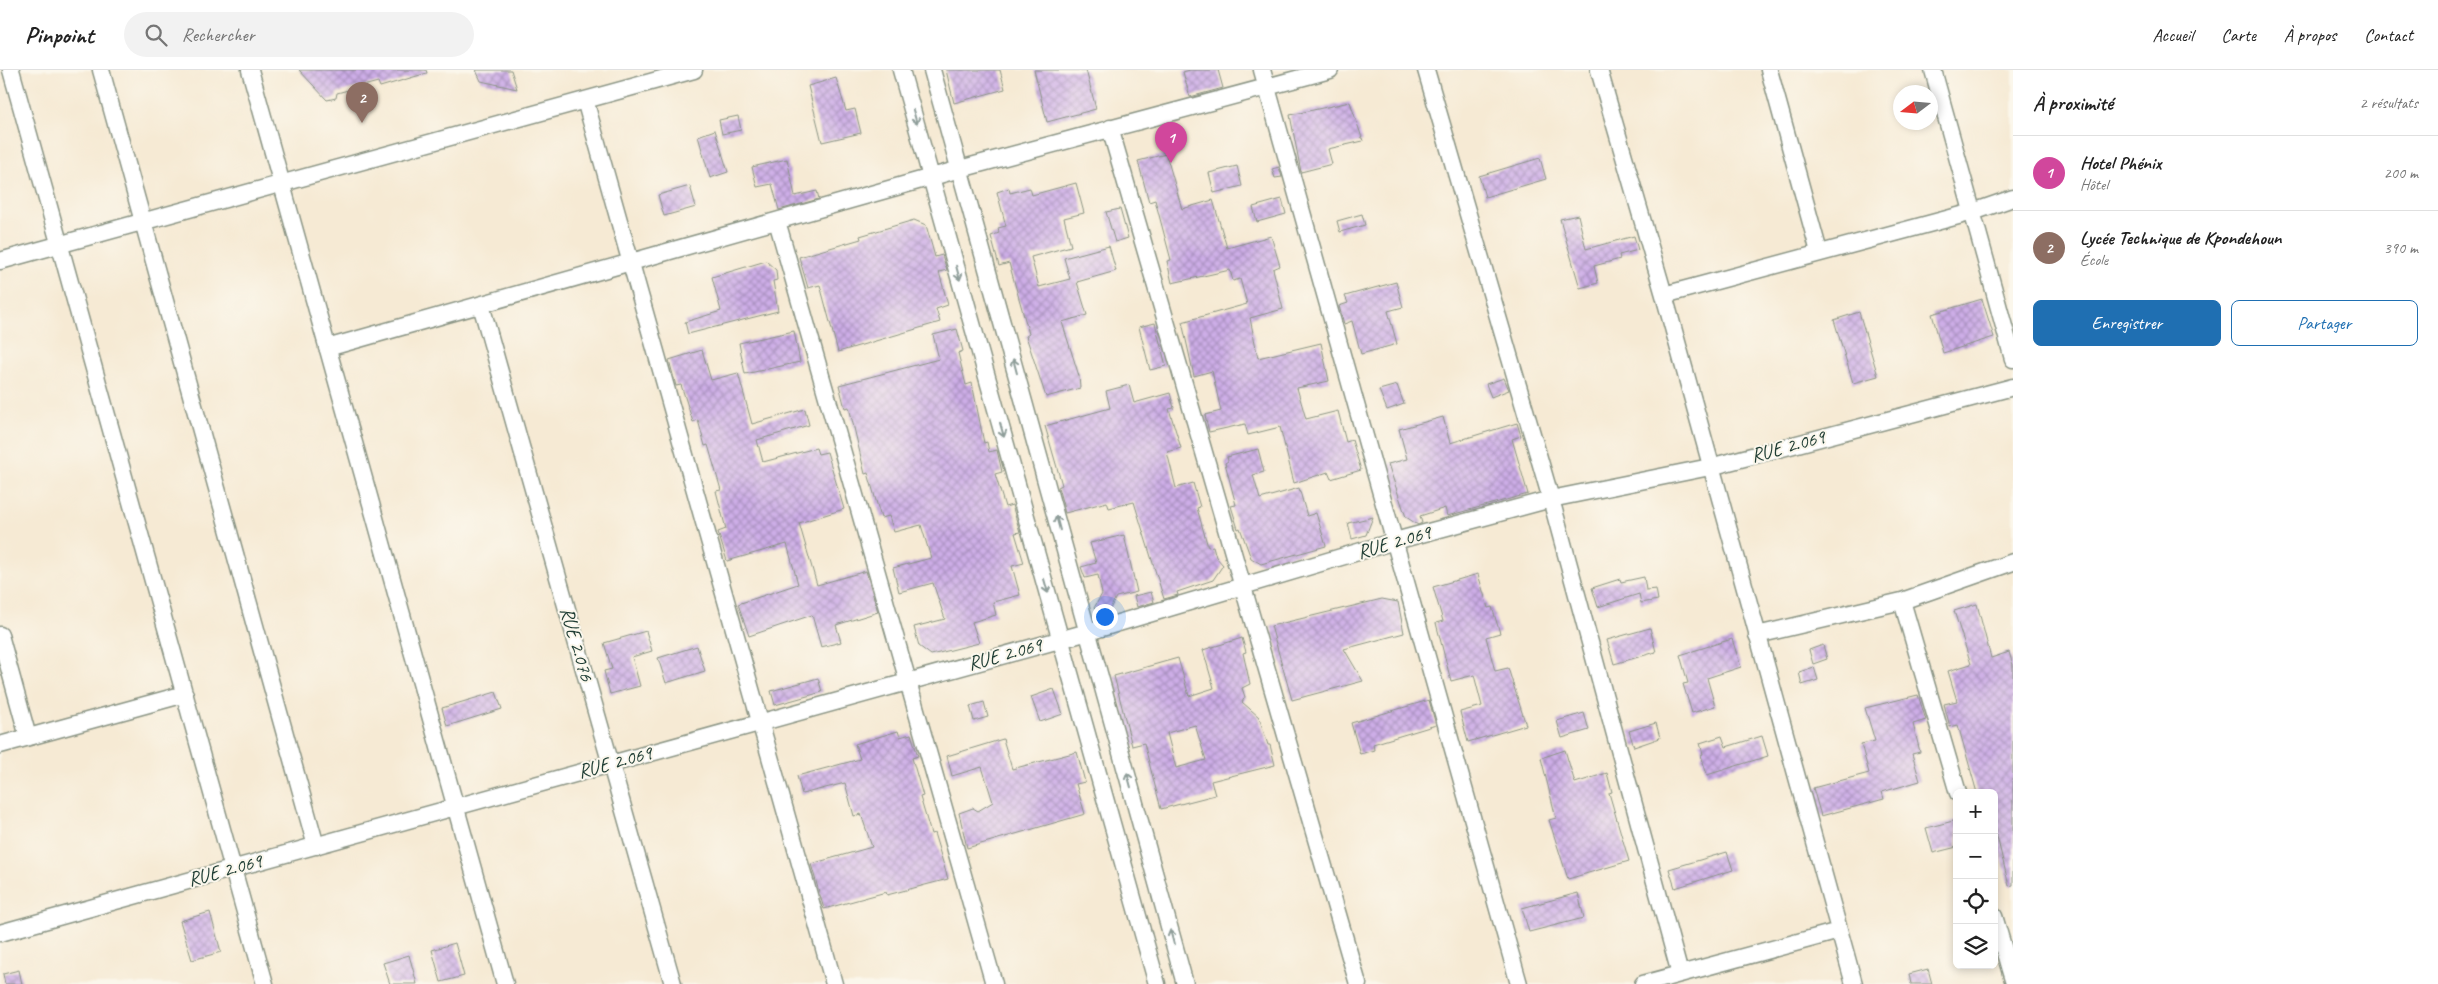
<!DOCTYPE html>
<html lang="fr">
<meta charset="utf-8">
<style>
body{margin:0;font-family:Caveat,sans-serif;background:#f2f2f2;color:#222}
.controls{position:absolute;right:15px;bottom:15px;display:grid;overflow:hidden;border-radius:8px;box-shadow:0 2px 8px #0003}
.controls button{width:45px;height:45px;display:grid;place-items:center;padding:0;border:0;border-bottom:1px solid #e0e0e0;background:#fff;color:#222;font:25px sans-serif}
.compass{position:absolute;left:1893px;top:15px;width:45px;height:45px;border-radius:50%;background:#fff;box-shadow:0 2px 8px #0003;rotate:254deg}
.you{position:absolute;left:1104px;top:546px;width:18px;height:18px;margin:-12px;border:4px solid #fff;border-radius:50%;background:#1a73e8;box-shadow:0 0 0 8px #1a73e833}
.badge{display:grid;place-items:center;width:32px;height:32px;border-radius:50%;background:#1f6fb2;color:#fff;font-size:16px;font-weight:700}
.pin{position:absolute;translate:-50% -41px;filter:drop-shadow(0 1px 2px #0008)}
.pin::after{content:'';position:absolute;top:26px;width:18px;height:15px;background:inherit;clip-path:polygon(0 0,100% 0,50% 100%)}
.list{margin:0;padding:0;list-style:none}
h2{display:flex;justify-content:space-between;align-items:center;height:65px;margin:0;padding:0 20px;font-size:21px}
h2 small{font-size:16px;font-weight:400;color:#767676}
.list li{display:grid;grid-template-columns:32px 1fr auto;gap:15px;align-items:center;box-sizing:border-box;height:75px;padding:0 20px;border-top:1px solid #e0e0e0}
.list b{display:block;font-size:19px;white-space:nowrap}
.list p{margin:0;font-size:16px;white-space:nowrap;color:#767676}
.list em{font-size:16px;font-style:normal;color:#767676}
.actions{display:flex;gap:10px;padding:15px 20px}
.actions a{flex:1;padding:11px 0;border:1px solid #1f6fb2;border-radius:8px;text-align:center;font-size:18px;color:#1f6fb2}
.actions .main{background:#1f6fb2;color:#fff}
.icon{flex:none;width:28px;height:28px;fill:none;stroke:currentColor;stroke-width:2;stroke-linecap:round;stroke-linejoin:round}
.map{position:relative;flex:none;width:2013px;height:914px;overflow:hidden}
header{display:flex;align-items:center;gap:30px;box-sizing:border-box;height:70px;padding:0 25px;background:#fff;border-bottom:1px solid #e0e0e0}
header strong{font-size:24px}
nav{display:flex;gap:28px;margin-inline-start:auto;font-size:18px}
.search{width:350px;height:45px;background:#f2f2f2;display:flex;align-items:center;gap:12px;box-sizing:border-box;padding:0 18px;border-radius:28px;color:#767676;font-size:19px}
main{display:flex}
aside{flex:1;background:#fff}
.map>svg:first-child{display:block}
</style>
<header>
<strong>Pinpoint</strong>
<div class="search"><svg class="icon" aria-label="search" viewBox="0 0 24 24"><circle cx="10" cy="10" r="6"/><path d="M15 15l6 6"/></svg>Rechercher</div>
<nav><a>Accueil</a><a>Carte</a><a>À propos</a><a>Contact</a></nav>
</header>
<main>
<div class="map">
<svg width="2013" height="914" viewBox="0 0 2013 914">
<defs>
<pattern id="building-cross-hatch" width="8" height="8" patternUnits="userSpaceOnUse" patternTransform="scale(1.25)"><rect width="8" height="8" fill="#cdade7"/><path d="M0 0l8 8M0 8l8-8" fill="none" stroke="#a68ebc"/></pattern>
</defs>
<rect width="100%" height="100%" fill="#fbf7ec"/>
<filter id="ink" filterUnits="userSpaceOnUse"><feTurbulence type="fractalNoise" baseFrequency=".02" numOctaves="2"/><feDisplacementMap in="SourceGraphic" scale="10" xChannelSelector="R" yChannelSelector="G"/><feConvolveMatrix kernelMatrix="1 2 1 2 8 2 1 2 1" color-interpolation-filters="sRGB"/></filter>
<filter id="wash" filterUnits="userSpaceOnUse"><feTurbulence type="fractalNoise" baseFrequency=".0096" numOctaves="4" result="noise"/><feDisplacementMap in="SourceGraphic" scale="20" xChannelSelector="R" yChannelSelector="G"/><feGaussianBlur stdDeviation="1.12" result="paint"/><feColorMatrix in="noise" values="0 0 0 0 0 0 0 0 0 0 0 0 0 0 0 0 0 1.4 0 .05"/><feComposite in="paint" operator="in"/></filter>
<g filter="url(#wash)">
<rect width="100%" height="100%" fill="#f6ead4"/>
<g id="blocks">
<path fill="url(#building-cross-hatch)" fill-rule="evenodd" d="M299 0H426L427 3 380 17 378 12 337 23 336 28 327 30Z
M476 0H511L517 19 481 11Z
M946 0H1000L1005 19 954 33Z
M1034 0H1086L1096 39 1047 52Z
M1190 0H1218L1223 18 1190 27 1183 2Z
M836 8 846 41 855 39 861 63 822 72 808 16Z
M1350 32 1363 71 1328 79 1332 94 1301 102 1290 45Z
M738 46 741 60 722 64 719 50Z
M715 60 728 102 710 108 698 66Z
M1166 84 1182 139 1213 130 1227 178 1271 166 1280 196 1273 199 1283 239 1250 248 1258 288 1321 273 1329 311 1297 318 1306 349 1338 341 1346 372 1352 370 1361 400 1331 409 1328 402 1294 413 1280 357 1248 365 1245 354 1209 362 1205 345 1221 341 1212 301 1194 306 1182 252 1247 234 1240 209 1233 211 1230 200 1172 213 1167 191 1171 190 1155 130 1149 132 1138 91Z
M1540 88 1546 109 1485 127 1479 106Z
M787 89 795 126 817 121 819 129 779 140 772 114 757 117 752 97Z
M1237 96 1242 116 1214 123 1209 103Z
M1279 97 1282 107 1275 108 1272 99Z
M1076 113 1084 143 1064 148 1071 176 1031 187 1039 217 1070 209 1064 188 1109 176 1116 201 1077 212 1087 245 1062 252 1079 306 1080 318 1046 327 1026 266 1029 264 1009 193 999 196 991 166 999 163 998 158 1006 156 997 122 1009 118 1010 123 1030 118 1032 125Z
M690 116 696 137 664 146 658 125Z
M1282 129 1286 144 1257 152 1253 137Z
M1120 139 1128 168 1115 172 1106 142Z
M1362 144 1365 155 1340 162 1337 151Z
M1578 145 1586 179 1634 166 1638 180 1619 185 1620 189 1594 196 1598 213 1580 218 1560 149Z
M914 150 926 155 935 187 942 185 947 200 939 202 948 235 936 239 940 252 838 282 820 215 808 218 799 187 861 169 860 166Z
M766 191 776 200 777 210 773 211 778 241 688 264 685 252 721 241 712 207Z
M1396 212 1403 237 1388 241 1397 274 1361 284 1352 251 1344 254 1339 236 1348 233 1345 226Z
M1982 229 1994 267 1943 283 1932 244Z
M1859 242 1878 306 1853 313 1834 250Z
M1155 253 1166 296 1150 300 1139 257Z
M957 259 963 281 958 283 966 315 972 313 984 373 987 372 989 382 997 380 1002 402 995 404 1005 437 1012 435 1020 462 1015 463 1024 493 1012 496 1020 525 993 532 996 545 972 552 979 573 931 585 919 576 914 557 945 549 933 513 899 522 893 498 931 488 921 455 894 462 889 446 881 448 868 403 865 404 849 337 845 338 839 315 939 289 933 265Z
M794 261 800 292 745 304 739 273Z
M702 280 711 310 738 303 752 354 805 339 809 355 757 370 763 392 816 378 818 384 827 382 844 439 799 453 817 515 866 501 878 542 836 555 841 572 821 577 812 545 749 566 738 534 798 514 787 474 727 491 718 462 726 459 716 421 721 420 708 375 705 376 698 350 693 352 681 315 676 316 669 290Z
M1504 308 1509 320 1491 327 1486 314Z
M1129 315 1134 333 1170 323 1174 338 1169 339 1181 378 1167 382 1176 418 1193 413 1200 437 1197 438 1208 477 1213 476 1216 487 1223 495 1213 510 1177 522 1178 525 1164 529 1134 432 1109 438 1107 432 1065 443 1058 417 1062 415 1045 356 1110 338 1106 321Z
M1397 315 1404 334 1387 340 1379 320Z
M1443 347 1450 373 1517 353 1521 366 1512 369 1528 424 1447 446 1445 438 1420 446 1422 453 1418 455 1406 447 1388 394 1407 389 1399 359Z
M1258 379 1264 402 1253 405 1260 429 1299 418 1307 446 1316 443 1326 476 1261 494 1251 488 1240 458 1238 459 1231 436 1236 435 1225 393 1228 391 1227 387Z
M1373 447 1366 465 1352 469 1348 453Z
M1124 465 1137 522 1116 527 1107 545 1094 538 1102 524 1098 505 1085 508 1081 497 1096 493 1090 473Z
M1478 504 1488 538 1492 537 1500 563 1486 567 1495 601 1508 598 1526 655 1468 672 1460 642 1482 636 1474 605 1451 611 1436 553 1443 551 1433 517Z
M1644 507 1646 520 1656 519 1658 530 1641 533 1639 524 1598 537 1592 518 1620 509 1621 512Z
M1151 522 1154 532 1137 537 1134 526Z
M1382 529 1398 532 1404 563 1344 579 1363 611 1292 630 1271 556Z
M1977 534 1991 588 2009 582 2013 595V815L2009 816 1994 754V723H1977L1958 655 1950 657 1944 634 1957 631 1948 601 1971 594 1954 541Z
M1650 558 1656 582 1614 594 1607 570Z
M646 561 652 581 632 587 640 616 610 624 604 601 612 599 604 573Z
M1242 568 1246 582 1243 583 1250 614 1242 618 1245 627 1242 632 1259 647 1268 675H1270L1275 695 1211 711 1215 725 1161 739 1144 673 1132 676 1114 606 1178 588 1189 626 1214 618 1203 580ZM1195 655 1206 690 1176 698 1167 663Z
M1732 569 1741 597 1707 608 1715 636 1692 643 1683 614 1688 613 1680 585Z
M1823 575 1827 589 1813 594 1809 580Z
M697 576 705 601 666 613 658 588Z
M1814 597 1818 610 1802 615 1799 602Z
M818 608 822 622 775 635 771 621Z
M1054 619 1063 644 1040 652 1031 627Z
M496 622 502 639 447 656 442 638Z
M1918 625 1926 650 1913 654 1920 682 1912 684 1920 711 1882 722 1884 729 1821 746 1813 718 1869 703 1861 674 1875 671 1865 638Z
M1429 630 1436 655 1373 674 1374 680 1360 684 1351 653Z
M984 632 988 647 974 651 970 636Z
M1584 643 1589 660 1562 668 1557 651Z
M1656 653 1660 668 1634 677 1629 661Z
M898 661 900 667 911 664 918 686 912 688 923 726 920 727 931 764 934 763 948 809 887 825 886 822 824 839 811 794 872 777 861 744 854 746 845 713 802 724 797 706 860 689 855 674Z
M1722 666 1726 677 1762 666 1768 686 1707 705 1701 685 1703 684 1700 673Z
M1003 669 1012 699 1077 682 1085 712 1076 714 1085 744 967 778 959 743 973 738 978 741 993 732 982 697 952 706 947 686Z
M1565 680 1575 713 1607 703 1612 722 1609 723 1629 791 1568 809 1549 750 1556 748 1541 688Z
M1957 750V777L1933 783 1926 758Z
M1727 782 1733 800 1675 818 1669 799Z
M1578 823 1584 848 1529 862 1522 838Z
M210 842 221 882 192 890 180 851Z
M455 873 464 906 441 912 432 880Z
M409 885 417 914H390L383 893Z
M1928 899 1932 914H1911L1909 904Z
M19 900 22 914H5L3 904Z"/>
</g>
</g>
<g filter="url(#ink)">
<use href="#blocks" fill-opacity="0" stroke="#8a9484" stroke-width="1"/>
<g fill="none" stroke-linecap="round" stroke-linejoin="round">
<g stroke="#8a9484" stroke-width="19">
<path id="minor" d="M11 0 265 914
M101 0 316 776
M250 0 505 914
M901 0 1157 914
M932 0 1185 914
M1262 0 1519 914
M1426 0 1551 429 1680 904
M1599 0 1664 225 1854 914
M1769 0 1819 182
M1933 0 2013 289
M585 30 834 914
M1110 58 1358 914
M777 151 994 914
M0 191 694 0
M1664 225 1973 142 2013 128
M481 235 673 914
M327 278 960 99 1330 0
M1902 531 1958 723
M0 565 28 667
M1757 565 1902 531 2013 492
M0 675 185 624
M1994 846 2013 910
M0 863 1088 562 1395 471 1551 429 1710 397 2013 317
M1643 914 1839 861"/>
</g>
<use href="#minor" stroke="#fff" stroke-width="16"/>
</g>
<defs><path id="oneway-shaft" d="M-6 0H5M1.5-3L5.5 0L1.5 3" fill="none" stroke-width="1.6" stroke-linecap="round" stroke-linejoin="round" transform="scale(1.25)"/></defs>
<g stroke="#8f9e9a">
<use href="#oneway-shaft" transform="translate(915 47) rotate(74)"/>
<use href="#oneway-shaft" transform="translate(958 203) rotate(75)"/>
<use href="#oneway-shaft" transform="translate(1015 296) rotate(-105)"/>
<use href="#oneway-shaft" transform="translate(1002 360) rotate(74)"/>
<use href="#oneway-shaft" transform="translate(1058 453) rotate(-105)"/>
<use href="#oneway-shaft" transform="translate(1046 516) rotate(74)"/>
<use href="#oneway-shaft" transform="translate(1129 710) rotate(-105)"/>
<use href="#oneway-shaft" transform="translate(1172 867) rotate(-105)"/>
</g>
</g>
<g text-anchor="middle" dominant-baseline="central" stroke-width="4" stroke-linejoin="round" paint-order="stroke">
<g font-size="20" fill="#1f3d34" stroke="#fbf7ec">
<text transform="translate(1788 376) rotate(-15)">RUE 2.069</text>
<text transform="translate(1394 472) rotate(-16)">RUE 2.069</text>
<text transform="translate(577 574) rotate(74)">RUE 2.076</text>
<text transform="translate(1005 584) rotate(-15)">RUE 2.069</text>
<text transform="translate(615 692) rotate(-15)">RUE 2.069</text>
<text transform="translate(225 800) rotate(-15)">RUE 2.069</text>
</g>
</g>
</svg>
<div class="controls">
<button>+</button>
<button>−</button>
<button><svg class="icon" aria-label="locate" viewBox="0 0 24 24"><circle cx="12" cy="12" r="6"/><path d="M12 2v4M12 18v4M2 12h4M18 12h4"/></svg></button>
<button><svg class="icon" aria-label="layers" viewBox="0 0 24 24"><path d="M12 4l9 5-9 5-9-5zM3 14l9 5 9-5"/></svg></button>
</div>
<svg class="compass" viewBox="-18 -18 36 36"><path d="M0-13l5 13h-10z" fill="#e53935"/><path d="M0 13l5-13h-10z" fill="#767676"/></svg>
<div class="you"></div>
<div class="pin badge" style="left:1171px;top:93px;background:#d1479c">1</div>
<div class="pin badge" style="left:362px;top:53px;background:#8d6e63">2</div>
</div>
<aside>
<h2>À proximité<small>2 résultats</small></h2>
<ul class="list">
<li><span class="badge" style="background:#d1479c">1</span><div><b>Hotel Phénix</b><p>Hôtel</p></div><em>200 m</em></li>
<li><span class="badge" style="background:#8d6e63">2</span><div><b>Lycée Technique de Kpondehoun</b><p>École</p></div><em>390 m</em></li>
</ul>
<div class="actions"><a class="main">Enregistrer</a><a>Partager</a></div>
</aside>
</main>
